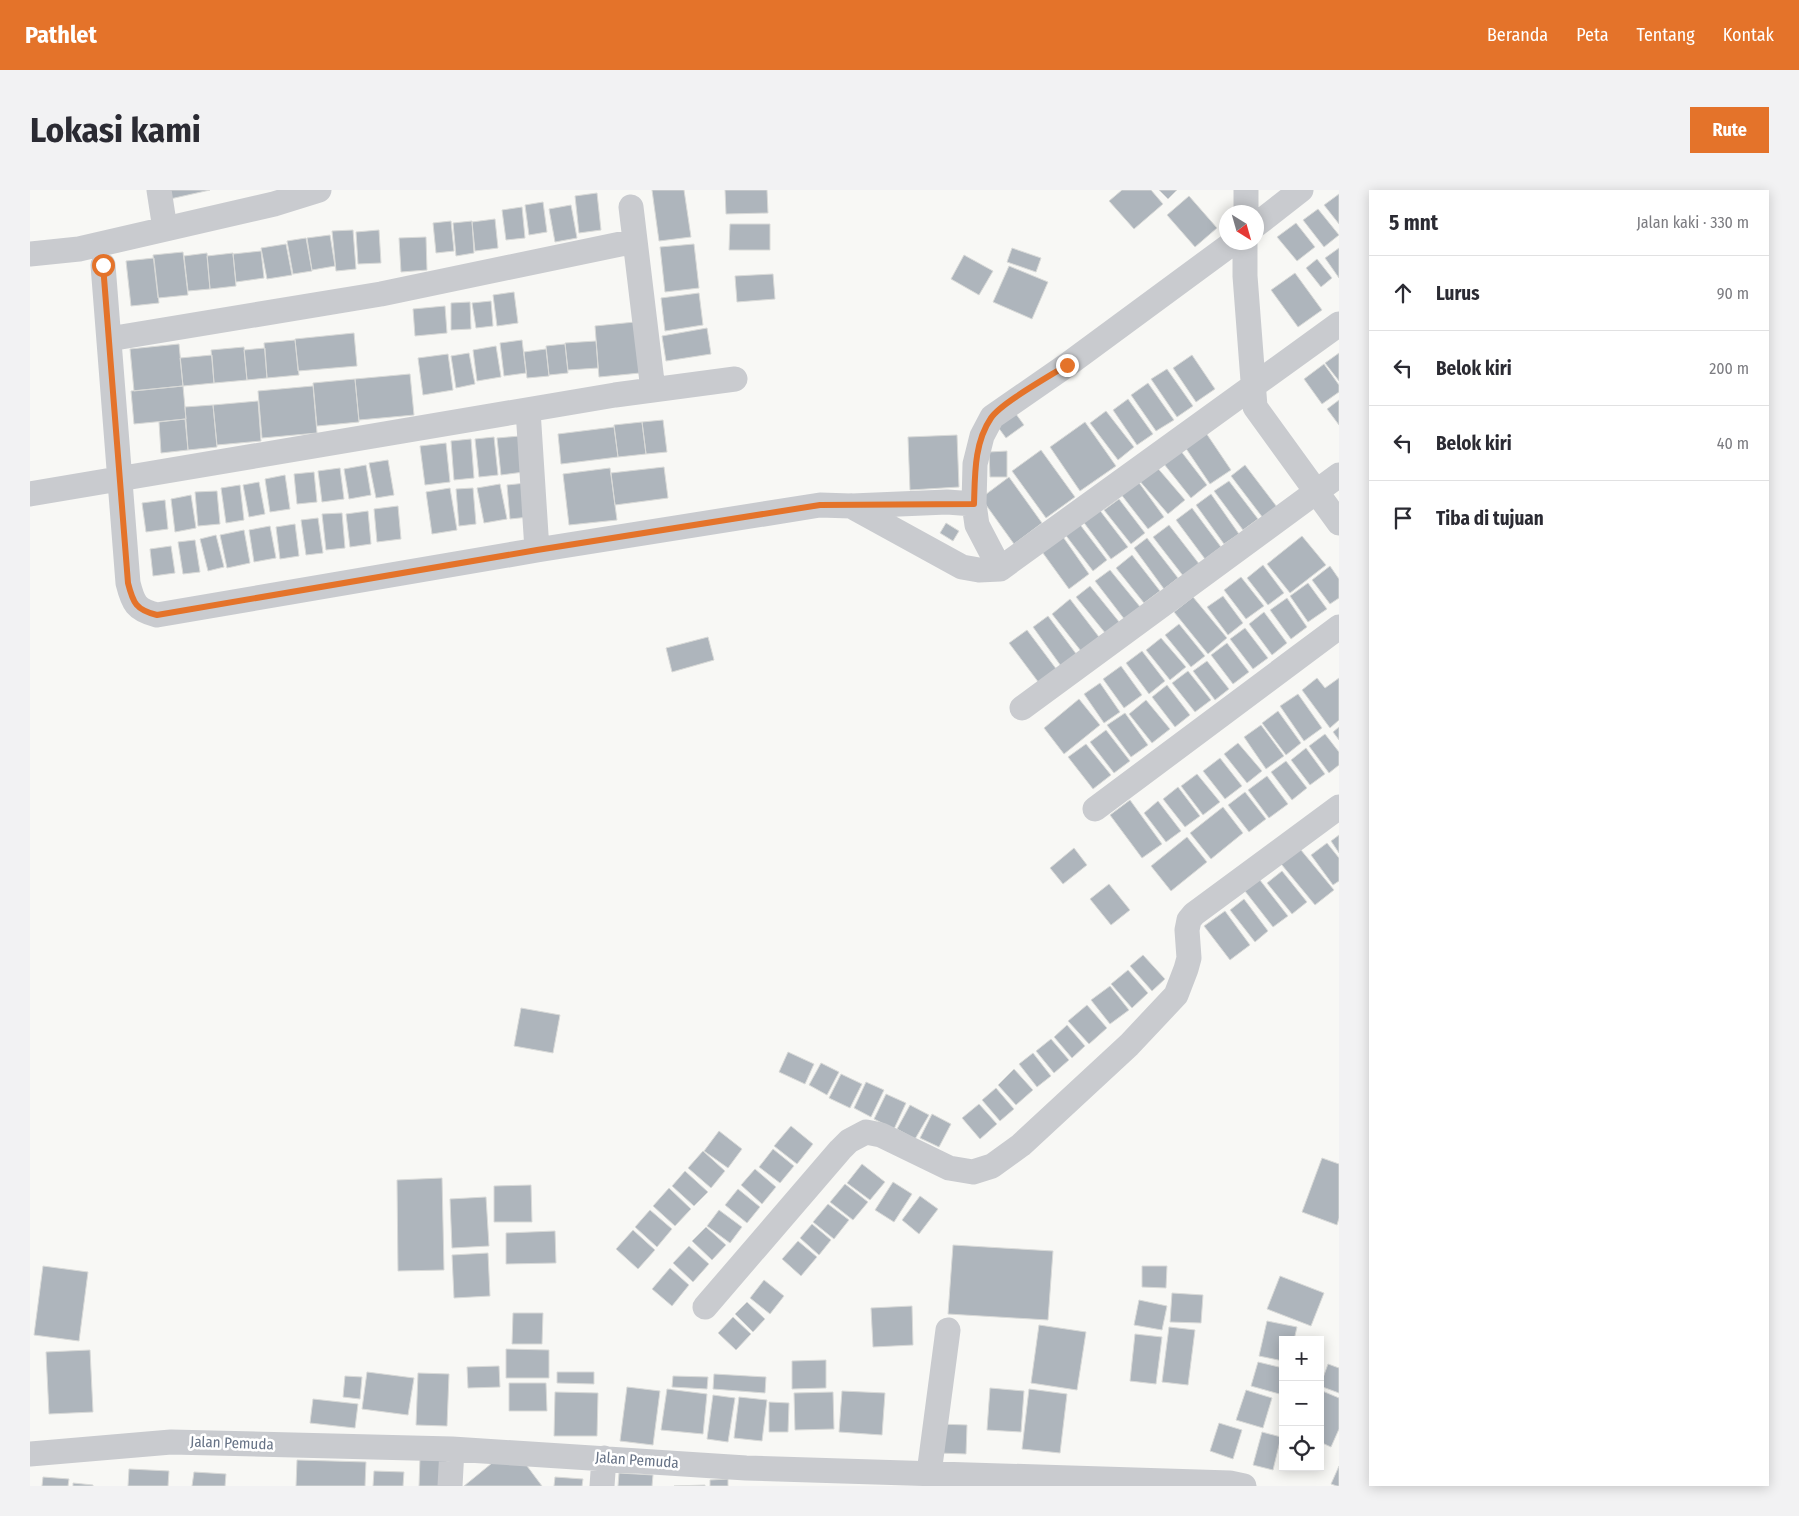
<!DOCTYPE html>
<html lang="id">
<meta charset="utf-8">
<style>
body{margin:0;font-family:"Fira Sans Condensed",sans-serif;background:#f2f2f3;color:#2b2b33}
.controls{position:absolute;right:15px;bottom:15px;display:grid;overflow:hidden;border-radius:0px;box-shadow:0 2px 12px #0003}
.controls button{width:45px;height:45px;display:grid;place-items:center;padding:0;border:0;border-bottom:1px solid #e1e1e2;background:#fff;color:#2b2b33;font:25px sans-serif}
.compass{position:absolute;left:1189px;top:15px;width:45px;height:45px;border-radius:50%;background:#fff;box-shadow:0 2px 12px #0003;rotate:143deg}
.stop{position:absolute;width:15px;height:15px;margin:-11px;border:4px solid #e4732a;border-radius:50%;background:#fff}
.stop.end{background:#e4732a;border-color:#fff;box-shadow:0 1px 5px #0008}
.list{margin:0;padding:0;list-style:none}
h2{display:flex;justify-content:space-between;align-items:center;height:65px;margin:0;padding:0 20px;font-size:21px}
h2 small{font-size:16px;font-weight:400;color:#7c7c81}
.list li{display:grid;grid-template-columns:32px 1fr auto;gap:15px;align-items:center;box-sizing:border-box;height:75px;padding:0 20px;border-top:1px solid #e1e1e2}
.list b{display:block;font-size:19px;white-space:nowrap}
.list em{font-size:16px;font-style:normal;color:#7c7c81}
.icon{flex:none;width:28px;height:28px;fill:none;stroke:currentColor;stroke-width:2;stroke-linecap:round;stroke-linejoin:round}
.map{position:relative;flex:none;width:1309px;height:1296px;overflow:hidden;border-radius:0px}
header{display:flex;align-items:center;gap:30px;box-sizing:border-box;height:70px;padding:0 25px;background:#e4732a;color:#fff}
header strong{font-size:24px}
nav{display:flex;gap:28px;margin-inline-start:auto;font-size:18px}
.intro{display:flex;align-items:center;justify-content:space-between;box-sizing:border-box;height:120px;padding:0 30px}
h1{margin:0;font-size:35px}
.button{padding:12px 22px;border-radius:0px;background:#e4732a;color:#fff;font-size:18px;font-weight:700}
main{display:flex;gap:30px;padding:0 30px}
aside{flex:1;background:#fff;border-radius:0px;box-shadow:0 2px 12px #0003}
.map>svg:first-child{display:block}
</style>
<header>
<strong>Pathlet</strong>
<nav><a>Beranda</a><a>Peta</a><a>Tentang</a><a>Kontak</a></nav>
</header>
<div class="intro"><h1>Lokasi kami</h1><a class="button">Rute</a></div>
<main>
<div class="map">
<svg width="1309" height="1296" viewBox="0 0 1309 1296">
<rect width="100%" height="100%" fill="#f8f8f5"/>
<path fill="#aeb5bc" stroke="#d9dad8" d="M138 0H180L140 9Z
M622 0H654L661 47 629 51Z
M695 0H737L738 23 696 24Z
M1092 0H1121L1133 14 1104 39 1079 11Z
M1129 0H1147L1138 9Z
M567 3 571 40 549 43 545 6Z
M1309 4V34L1294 15Z
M1159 6 1187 38 1165 57 1137 25Z
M513 12 517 42 499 45 495 15Z
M541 15 547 48 525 52 519 19Z
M492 17 495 48 476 50 472 20Z
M1288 19 1309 45 1294 57 1273 30Z
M465 29 468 58 445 61 442 32Z
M421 31 424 61 406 63 403 33Z
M442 31 444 63 426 66 423 33Z
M1266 33 1285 57 1267 71 1247 47Z
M700 34H740V60H699Z
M323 40 326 79 306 81 302 41Z
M349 40 351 73 328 74 326 42Z
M300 45 305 76 282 80 277 48Z
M396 47 397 80 371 82 369 48Z
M276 48 282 81 263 84 257 51Z
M256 54 262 85 237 89 231 58Z
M664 54 669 98 635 102 630 57Z
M982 58 1011 68 1006 82 977 72Z
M1309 58V88L1295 68Z
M231 61 234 88 206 92 203 64Z
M153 62 158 105 128 108 123 65Z
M177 63 180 99 158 101 154 66Z
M203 63 206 96 180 99 177 66Z
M934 65 963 81 949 105 921 89Z
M124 68 129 113 101 116 96 71Z
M1287 69 1302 88 1291 97 1276 78Z
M979 76 1018 92 1002 129 963 112Z
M1265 83 1292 120 1268 137 1241 100Z
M743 84 745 109 707 112 705 86Z
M484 102 488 133 467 136 463 105Z
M669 103 673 135 635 141 631 108Z
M461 111 463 136 446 138 442 113Z
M440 112 441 139 421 140V113Z
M415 116 417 143 385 146 383 119Z
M605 132 610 183 569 187 565 136Z
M677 138 681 164 636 171 632 146Z
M324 143 327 176 268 181 265 149Z
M265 150 269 185 237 188 234 153Z
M492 150 496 183 474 186 470 153Z
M566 151 568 178 538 180 535 153Z
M149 154 153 196 104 201 100 159Z
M535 154 538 183 519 185 516 156Z
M466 156 471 187 447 191 443 160Z
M214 157 217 190 184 193 181 160Z
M235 158 237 188 217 190 214 160Z
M516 159 519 186 497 188 494 162Z
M439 163 445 194 426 198 421 166Z
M1309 163V191L1295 173Z
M418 164 423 200 393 205 388 168Z
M182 165 184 193 153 196 150 168Z
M1162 165 1185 199 1166 212 1143 178Z
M1294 174 1309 195V202L1292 214 1274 189Z
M1137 179 1163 216 1147 227 1121 189Z
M380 184 384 225 329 230 325 189Z
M325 189 329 232 287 236 283 193Z
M1118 193 1144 230 1126 241 1101 205Z
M153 196 156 229 104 234 101 201Z
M283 196 287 243 232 248 228 201Z
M1098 209 1123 244 1107 255 1083 220Z
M1309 210V235L1297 219Z
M228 211 231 251 187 255 183 215Z
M183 215 187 257 158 260 155 217Z
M983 220 994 235 976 248 965 233Z
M1076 221 1104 257 1088 270 1060 233Z
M155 229 158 260 131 263 129 232Z
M633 230 637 262 616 264 612 232Z
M612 232 616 264 588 267 584 235Z
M1055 232 1086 276 1050 301 1020 257Z
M584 237 588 267 531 274 528 244Z
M1176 243 1201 280 1180 294 1155 257Z
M927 245 929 297 880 300 878 247Z
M490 246 494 282 471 285 467 248Z
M464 247 468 285 449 287 445 249Z
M441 249 444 288 424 290 421 251Z
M416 253 420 292 395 295 390 256Z
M1147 256 1177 295 1161 308 1130 269Z
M1011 260 1045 307 1016 328 982 281Z
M977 261V287H960L959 262Z
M358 270 364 305 346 308 339 273Z
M336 275 341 305 319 309 314 279Z
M1125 275 1155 310 1138 324 1108 289Z
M1215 275 1247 317 1233 328 1201 286Z
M634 277 638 308 585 315 581 283Z
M310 278 314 309 292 312 288 281Z
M580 278 587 330 539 335 533 284Z
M284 282 287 312 267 314 264 284Z
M255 285 260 319 240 322 235 289Z
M979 287 1012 333 984 354 951 308Z
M1107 290 1134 327 1118 339 1090 303Z
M1199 291 1228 329 1213 340 1184 301Z
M229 292 235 324 219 327 213 295Z
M496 293 499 327 480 329 477 295Z
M470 294 477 329 454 333 447 298Z
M210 295 214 330 196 333 191 298Z
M420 298 427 340 402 344 396 302Z
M443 298 446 334 429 336 426 299Z
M187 301 190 334 168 336 165 302Z
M1181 304 1209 344 1194 354 1166 315Z
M161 305 166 338 145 342 141 309Z
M1089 309 1115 343 1101 354 1074 320Z
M135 310 138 339 116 342 112 313Z
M368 316 371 349 347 352 344 319Z
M1068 318 1098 357 1081 369 1052 330Z
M1162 318 1191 357 1175 369 1146 330Z
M338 321 341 354 320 357 316 324Z
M312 323 315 358 296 360 292 324Z
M288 328 293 363 276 365 271 330Z
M1048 332 1077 370 1063 381 1034 343Z
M916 333 929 341 923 351 910 343Z
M265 334 269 366 250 369 246 337Z
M1139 335 1170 375 1154 387 1123 347Z
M240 336 246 368 224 372 219 340Z
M214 340 220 373 197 378 190 345Z
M1031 344 1059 384 1039 399 1010 359Z
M186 345 194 377 178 381 170 349Z
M1272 346 1296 375 1260 403 1237 374Z
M1117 348 1148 388 1134 399 1104 358Z
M165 350 170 382 153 384 148 352Z
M141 356 145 383 123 386 120 359Z
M1102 365 1130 401 1114 413 1086 378Z
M1233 375 1254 403 1238 415 1217 388Z
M1300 376 1309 389V408L1300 414 1282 390Z
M1080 380 1111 418 1095 430 1065 391Z
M1211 387 1234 416 1216 429 1194 400Z
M1278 393 1297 419 1278 432 1260 406Z
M1060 396 1090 433 1076 444 1046 407Z
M1193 406 1213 433 1198 445 1177 417Z
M1163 407 1197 448 1178 464 1144 422Z
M1257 408 1277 437 1261 449 1240 420Z
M1040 409 1069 447 1051 461 1022 424Z
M1234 422 1257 453 1242 465 1219 434Z
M1018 426 1047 465 1031 476 1003 437Z
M1149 434 1175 466 1161 477 1135 445Z
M1215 438 1238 468 1223 479 1200 449Z
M997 440 1027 480 1009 493 979 453Z
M678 447 684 470 642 482 636 458Z
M1131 448 1156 477 1140 490 1116 460Z
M1197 453 1219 482 1203 494 1181 465Z
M1112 461 1135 491 1119 504 1096 473Z
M1177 471 1199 499 1185 510 1163 481Z
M1091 476 1112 505 1094 518 1073 489Z
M1158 481 1181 510 1165 522 1142 493Z
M1287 488 1295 498 1309 488V530L1300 538 1272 500Z
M1070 493 1090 522 1074 533 1054 504Z
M1137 495 1160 525 1145 537 1122 507Z
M1268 504 1292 538 1274 551 1250 516Z
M1049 509 1070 535 1034 564 1014 538Z
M1116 510 1140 539 1122 553 1099 524Z
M1248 521 1271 553 1256 565 1232 533Z
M1095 523 1118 555 1101 567 1077 535Z
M1231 535 1254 566 1236 579 1214 547Z
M1309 537V550L1303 542Z
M1076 540 1100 571 1084 583 1060 552Z
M1295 544 1309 562V575L1299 583 1279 556Z
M1208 553 1232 581 1217 593 1194 564Z
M1056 554 1081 585 1063 599 1038 567Z
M1276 558 1295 584 1280 595 1261 570Z
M1190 568 1212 596 1195 609 1173 581Z
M1256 571 1277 598 1262 610 1241 582Z
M1167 584 1190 612 1173 625 1151 596Z
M1237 586 1258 614 1239 628 1218 600Z
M1148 597 1170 626 1155 637 1133 609Z
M1215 602 1236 629 1219 642 1198 615Z
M1100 610 1132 654 1112 668 1080 625Z
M1128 611 1151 641 1136 652 1114 623Z
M1193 617 1213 643 1181 669 1160 643Z
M1309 645V663L1301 651Z
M1157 647 1177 672 1141 701 1121 676Z
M1297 653 1309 668V691L1303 695 1281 665Z
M1266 654 1304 700 1285 715 1247 669Z
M1044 658 1057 675 1033 694 1020 678Z
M1252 681 1277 712 1262 724 1237 693Z
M1226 685 1258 726 1243 737 1211 696Z
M1079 694 1100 720 1081 735 1060 709Z
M1214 709 1238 741 1225 752 1200 720Z
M1195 721 1220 755 1200 770 1174 736Z
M1113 765 1135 789 1122 801 1100 776Z
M1098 780 1118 803 1102 818 1081 794Z
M1080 796 1099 820 1080 834 1061 810Z
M1057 815 1077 838 1059 854 1038 831Z
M491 818 530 825 523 863 484 856Z
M1037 835 1055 856 1042 868 1024 847Z
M1021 849 1039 870 1024 883 1006 861Z
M758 862 784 874 775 894 749 882Z
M1003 863 1021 886 1007 897 989 874Z
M791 873 809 882 797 905 779 895Z
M984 879 1003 900 986 915 968 895Z
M811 884 832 894 820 918 799 908Z
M836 892 854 900 841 927 824 918Z
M966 898 984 919 970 931 952 910Z
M856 904 876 913 864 939 844 929Z
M949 914 967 934 950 949 932 928Z
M880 915 899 925 885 949 867 939Z
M902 924 921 934 909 957 890 948Z
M761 936 783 954 767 974 744 956Z
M689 941 712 959 698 978 674 961Z
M743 959 764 976 750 993 729 977Z
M673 961 695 981 681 998 658 978Z
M1292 968 1309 974V1028L1307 1035 1272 1022Z
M832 974 855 992 840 1010 817 993Z
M725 979 746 997 732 1014 711 995Z
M655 981 678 1002 664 1016 642 996Z
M412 988 414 1080 368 1081 367 990Z
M863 992 882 1004 864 1032 845 1020Z
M815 994 838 1012 823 1030 800 1012Z
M501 995 502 1032H464V996Z
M639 998 661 1019 645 1036 623 1016Z
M708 999 730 1017 717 1033 695 1015Z
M890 1006 908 1019 889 1044 872 1030Z
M456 1007 459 1056 422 1058 420 1009Z
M798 1014 819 1030 804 1049 783 1032Z
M620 1020 642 1039 627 1057 605 1037Z
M689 1020 712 1037 700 1053 677 1036Z
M782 1034 801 1050 789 1065 770 1048Z
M676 1037 696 1055 682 1070 662 1051Z
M603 1040 625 1060 608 1079 586 1059Z
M525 1041 526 1073 476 1074V1043Z
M768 1051 787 1067 771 1086 752 1069Z
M923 1055 1023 1061 1018 1130 918 1124Z
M659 1056 679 1074 663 1092 643 1073Z
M458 1063 460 1106 424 1108 422 1065Z
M13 1076 58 1082 49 1151 4 1145Z
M1112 1076H1137L1136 1098 1112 1097Z
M640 1078 659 1095 642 1116 622 1099Z
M1250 1086 1294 1103 1281 1136 1237 1119Z
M734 1090 754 1106 740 1124 720 1108Z
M1142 1103 1173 1105 1171 1133 1140 1132Z
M1109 1110 1137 1116 1132 1140 1104 1135Z
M717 1112 735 1129 723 1142 705 1124Z
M882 1116 883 1155 843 1157 841 1118Z
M483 1123H513L512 1154H482Z
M703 1127 721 1144 706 1160 688 1143Z
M1237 1131 1267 1137 1264 1150H1253V1171L1229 1166Z
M1009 1135 1056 1142 1047 1200 1001 1193Z
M1139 1137 1165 1140 1158 1195 1132 1192Z
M1105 1144 1132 1147 1126 1194 1100 1191Z
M476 1159 519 1160V1188H476Z
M60 1160 63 1222 19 1224 16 1162Z
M796 1170V1198L762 1199V1171Z
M1228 1172 1253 1178V1205L1221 1196Z
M1298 1174 1309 1178V1203L1290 1196Z
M469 1176 470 1197 438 1198 437 1177Z
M337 1182 384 1188 378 1225 332 1219Z
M527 1182H564V1194L527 1193Z
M388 1183 419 1184 417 1236 386 1235Z
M684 1184 736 1187 735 1203 683 1199Z
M315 1186 332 1187 330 1209 313 1207Z
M643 1186 678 1187 677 1199 642 1197Z
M479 1193H516L517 1221H479Z
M597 1197 630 1201 623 1255 590 1251Z
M960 1198 994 1201 991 1242 957 1240Z
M637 1199 677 1204 673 1244 631 1240Z
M999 1199 1037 1204 1030 1263 992 1259Z
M1216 1200 1242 1208 1233 1238 1206 1230Z
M1290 1200 1309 1208V1239L1301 1257 1290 1252Z
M812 1201 855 1203 852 1245 809 1242Z
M525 1202 568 1203 567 1246H524Z
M803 1202 804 1239 765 1240 764 1203Z
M683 1205 705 1208 698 1252 677 1249Z
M709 1207 737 1210 732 1251 704 1248Z
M283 1209 328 1214 325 1238 280 1233Z
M739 1212 759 1213 758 1242H739Z
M1189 1233 1212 1240 1203 1269 1180 1261Z
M909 1234 937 1235 936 1264 908 1263Z
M1232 1242 1251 1247 1243 1280 1223 1275Z
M390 1267 417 1268 415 1296H389Z
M467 1269 494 1272 512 1296H434Z
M267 1270 336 1272 335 1296H266Z
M1309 1276V1296H1307L1301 1294Z
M99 1279 139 1281 138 1296H98Z
M344 1281 374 1282 373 1296H343Z
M164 1282 196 1284 195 1296H162Z
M589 1283 623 1285 622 1296H588Z
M13 1287 39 1289 38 1296H12Z
M525 1287 553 1289 552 1296H524Z
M698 1289V1296H680V1290Z
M43 1293 63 1295V1296H43Z
M675 1295V1296H644Z"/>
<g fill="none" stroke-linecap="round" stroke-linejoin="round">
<path stroke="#c9cbcf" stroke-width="25" d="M129 0 135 39
M601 17 623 200
M1216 22V0
M1226 35 1271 0
M1215 52V86L1225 217 1309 333
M0 64 49 59 244 14 289 0
M73 75 98 393C103 413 106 420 127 425L507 360 790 315 821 316 932 377 949 380 970 379 1309 134
M79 149 351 104 605 51
M498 220 507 360
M0 304 585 205 705 189
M944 314 945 274 952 246 962 227 1037 175 1204 52
M822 316 917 312 944 314 947 335 970 379
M992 518 1309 285
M1065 619 1309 437
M675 1117 810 960 819 951 836 942 851 945 919 978 943 982 962 976 991 955 1099 855 1146 805 1156 779 1159 768 1157 740 1159 730 1164 724 1309 617
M0 1264 141 1252 422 1259 716 1278 1200 1293 1214 1296
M899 1283 918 1140
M420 1296 422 1259
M572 1296 574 1268"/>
</g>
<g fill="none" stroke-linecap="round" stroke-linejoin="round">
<path stroke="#e4732a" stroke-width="6" d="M73 75 98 393C103 413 106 420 127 425L507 360 790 315 944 314C945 285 944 253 961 228 971 213 1020 186 1037 175"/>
</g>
<g text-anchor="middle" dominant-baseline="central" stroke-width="5" stroke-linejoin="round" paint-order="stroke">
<g font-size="15" fill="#677386" stroke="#fff">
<text transform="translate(202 1253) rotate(2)">Jalan Pemuda</text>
<text transform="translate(607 1270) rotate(4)">Jalan Pemuda</text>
</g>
</g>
</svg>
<div class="controls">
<button>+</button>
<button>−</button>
<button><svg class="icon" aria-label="locate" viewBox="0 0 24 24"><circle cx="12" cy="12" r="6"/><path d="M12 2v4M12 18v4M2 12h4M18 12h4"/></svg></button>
</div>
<svg class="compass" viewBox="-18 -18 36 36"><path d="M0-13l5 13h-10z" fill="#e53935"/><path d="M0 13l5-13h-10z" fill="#7c7c81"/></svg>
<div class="stop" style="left:73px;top:75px"></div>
<div class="stop end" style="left:1037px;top:175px"></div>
</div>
<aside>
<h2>5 mnt<small>Jalan kaki · 330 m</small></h2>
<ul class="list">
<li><svg class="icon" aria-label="ahead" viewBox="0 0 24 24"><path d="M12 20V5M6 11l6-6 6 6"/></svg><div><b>Lurus</b></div><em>90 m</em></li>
<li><svg class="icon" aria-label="left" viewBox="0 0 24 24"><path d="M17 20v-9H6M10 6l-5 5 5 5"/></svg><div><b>Belok kiri</b></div><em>200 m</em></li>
<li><svg class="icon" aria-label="left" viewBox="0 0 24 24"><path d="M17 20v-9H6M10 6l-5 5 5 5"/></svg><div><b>Belok kiri</b></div><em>40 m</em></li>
<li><svg class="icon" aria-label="arrive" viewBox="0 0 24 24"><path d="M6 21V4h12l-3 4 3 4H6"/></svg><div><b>Tiba di tujuan</b></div></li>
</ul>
</aside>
</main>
